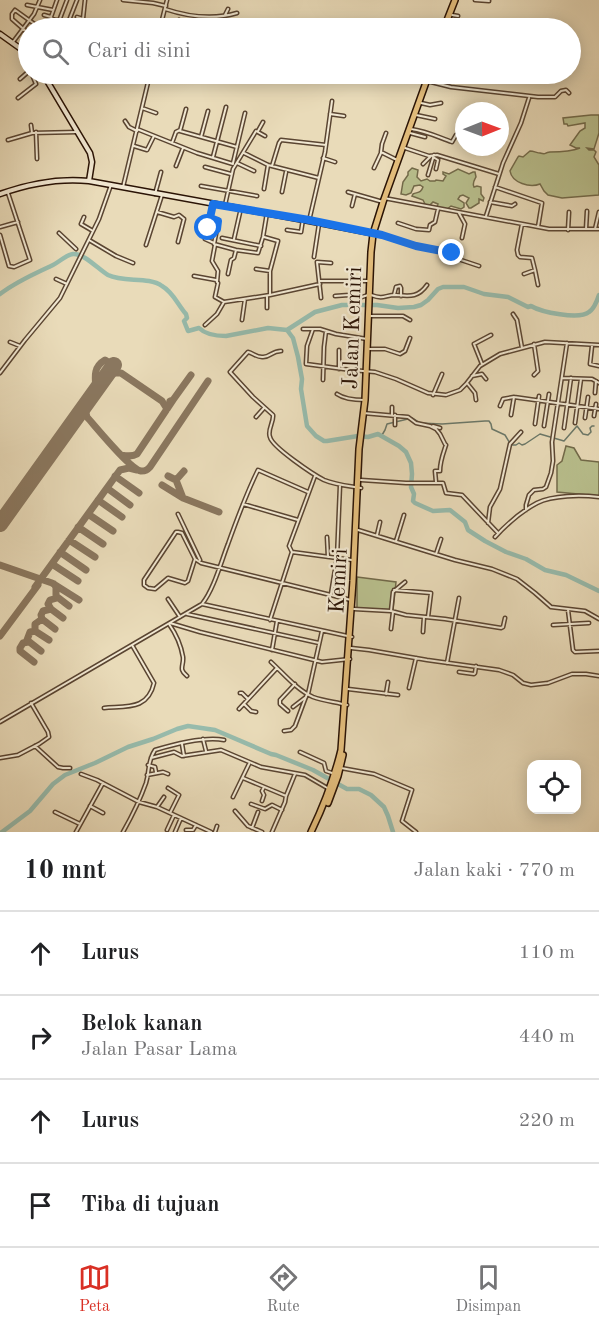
<!DOCTYPE html>
<html lang="id">
<meta charset="utf-8">
<style>
body{margin:0;font-family:"Old Standard TT",serif;background:#f2f2f2;color:#202124}
.controls{position:absolute;right:18px;bottom:18px;display:grid;overflow:hidden;border-radius:12px;box-shadow:0 3px 15px #0003}
.controls button{width:54px;height:54px;display:grid;place-items:center;padding:0;border:0;border-bottom:2px solid #e0e0e0;background:#fff;color:#202124;font:30px sans-serif}
.compass{position:absolute;left:455px;top:102px;width:54px;height:54px;border-radius:50%;background:#fff;box-shadow:0 3px 15px #0003;rotate:89deg}
.stop{position:absolute;width:18px;height:18px;margin:-14px;border:4px solid #1a73e8;border-radius:50%;background:#fff}
.stop.end{background:#1a73e8;border-color:#fff;box-shadow:0 2px 6px #0008}
.list{margin:0;padding:0;list-style:none}
h2{display:flex;justify-content:space-between;align-items:center;height:78px;margin:0;padding:0 24px;font-size:26px}
h2 small{font-size:20px;font-weight:400;color:#757577}
.list li{display:grid;grid-template-columns:39px 1fr auto;gap:18px;align-items:center;box-sizing:border-box;height:84px;padding:0 24px;border-top:2px solid #e0e0e0}
.list b{display:block;font-size:22px;white-space:nowrap}
.list p{margin:0;font-size:20px;white-space:nowrap;color:#757577}
.list em{font-size:20px;font-style:normal;color:#757577}
.icon{flex:none;width:33px;height:33px;fill:none;stroke:currentColor;stroke-width:2;stroke-linecap:round;stroke-linejoin:round}
.map{position:relative;flex:none;width:599px;height:832px;overflow:hidden}
.search{position:absolute;background:#fff;box-shadow:0 3px 15px #0003;left:18px;right:18px;top:18px;height:66px;display:flex;align-items:center;gap:15px;box-sizing:border-box;padding:0 21px;border-radius:33px;color:#757577;font-size:22px}
.sheet{height:414px;background:#fff}
nav{display:flex;justify-content:space-around;align-items:center;box-sizing:border-box;height:84px;border-top:2px solid #e0e0e0;background:#fff;font-size:16px;color:#757577}
nav a{display:grid;justify-items:center;gap:3px}
nav .on{color:#d93025}
.map>svg:first-child{display:block}
</style>
<div class="map">
<svg width="599" height="832" viewBox="0 0 599 832">
<rect width="100%" height="100%" fill="#e9dbb9"/>
<filter id="stains"><feTurbulence type="fractalNoise" baseFrequency=".00333" numOctaves="4"/><feColorMatrix values="0 0 0 0 .2 0 0 0 0 .09 0 0 0 0 .02 0 0 0 .5 -.17"/></filter>
<radialGradient id="worn" r=".72"><stop offset=".6" stop-color="#630" stop-opacity="0"/><stop offset="1" stop-color="#630" stop-opacity=".3"/></radialGradient>
<path fill="#b9c08e" stroke="#726a4a" stroke-width="1.5" d="M591 115H599V133L594 149 587 148 589 150H594L596 152 594 157 599 165V195L562 198 548 195 544 191 540 184C530 188 512 183 510 171L518 157 519 156 523 157 530 151C534 151 537 153 540 153 547 155 543 153 550 152 560 152 570 152 580 148H576L570 145 580 131 585 128V123L568 126 567 124H564L563 118Z
M412 168 418 170 417 177 421 181 427 179 430 181H435L436 180 443 181 446 176 443 174V172L449 174 458 169 469 174 473 172H475L476 177C474 181 472 183 474 187L477 186 481 187V194L484 198 483 201 479 199V203L471 208H469L466 203 469 198 463 195 460 196 458 199 464 203V207L461 209 451 206 446 210 437 207 438 204 433 202 429 206H426L423 200 412 196 413 194C418 192 421 193 423 187L420 185 414 186 411 193 406 195 401 194 403 182 408 175V172Z
M566 446 574 448 581 460 599 462V496L557 492V465L562 461Z
M357 577 396 582 393 610 357 608Z"/>
<g fill="none" stroke-linecap="round" stroke-linejoin="round">
<path stroke="#6b7869" stroke-width="1.5" d="M382 435 385 430 387 424 412 418 420 423 442 424 485 421H489L491 424 492 429 505 435 511 445H516L519 443 522 445 525 444 540 434 564 441 577 426 583 434 588 435 591 432 590 428 592 426H594"/>
<path stroke="#97bbac" stroke-width="4.5" d="M0 294C17 281 34 274 53 265 59 262 66 255 73 254 84 253 99 270 108 275 124 283 148 276 162 286 173 292 178 305 186 314L187 318 184 321 188 331 199 328C206 335 217 336 226 336L268 328 287 330 293 338 298 357 302 379 301 389 307 426 316 436 324 441H327L358 436 368 437 378 434 399 446 406 452 411 463 412 474 411 487 414 494 413 501 415 503 433 511 450 510 465 522 468 530 485 541 506 552 526 559 545 570 566 575 599 591
M287 330 315 312 342 305H377L398 308 414 307 421 305 428 300 438 289 443 287H464L484 294 508 297 528 307 531 306C541 312 579 320 589 312 594 309 597 301 599 295
M2 832 30 811 53 784 65 775 95 763 128 747 153 739 177 729 188 726 215 730 271 754 276 755 313 770 347 789H359L371 795 384 807 388 816 393 832"/>
<path stroke="#8a775f" stroke-width="7" d="M106 376 115 373H121L162 401 167 409
M96 389C95 377 93 367 105 360L113 365
M170 401 173 400 191 375
M87 403 85 410 87 417C96 427 130 469 141 471 146 471 147 470 150 467L208 381
M121 455C127 456 132 457 137 454L173 400
M115 476 139 493
M168 476 176 480 184 471
M176 480 183 498
M162 485 183 498 219 512
M107 488 130 505
M98 500 122 517
M88 514 113 531
M78 527 103 544
M69 540 95 557
M60 552 86 570
M52 564 78 581
M0 565 52 583 79 600
M54 584 56 587V596L69 606
M35 587 120 470 129 468 137 470
M57 598 50 600 48 604 51 609 63 618
M51 609 43 611 41 615 42 619 55 629
M42 619 35 624V631L49 640
M35 631 30 632 27 640 41 651
M0 636 38 585
M28 642 23 643 20 648V651L34 662"/>
<path stroke="#8a775f" stroke-width="16" d="M0 524 114 365"/>
<g stroke="#5a4532" stroke-width="5">
<path id="street" d="M123 0 153 3 166 6
M475 0 489 1
M27 5 53 10
M165 9C189 17 213 20 237 13
M44 15 51 17 52 19 81 28
M225 15 228 9
M452 15 458 16
M51 17 57 0
M77 17 83 19
M163 20 176 23 179 20
M59 21 67 0
M448 27 450 28
M53 28 57 20
M66 28 77 0
M82 28 85 0
M160 28 167 0
M28 33 12 19V14L15 10 40 28
M13 42 34 14 40 0
M20 79 28 72
M427 81 451 87 538 97H555L561 91 566 90 569 93
M18 98 36 84 33 77 35 74
M421 103 430 105 441 103
M142 108 156 113
M186 109 180 131 237 147
M330 114 344 116
M416 115 435 119
M125 121 129 127 137 131
M31 125 32 133
M137 129 197 153 233 164
M411 129C426 131 438 137 452 142L456 135
M258 131 263 122
M36 132 37 159
M386 133 382 144 381 152 397 160
M410 133 425 137
M201 137 208 111
M8 140 32 133 78 132
M172 143 176 132 180 130
M134 146 147 150 154 136
M405 148 429 156 437 155 499 174
M244 153 268 165 319 178
M213 157 226 107
M433 157 438 160 436 169
M323 158 335 162
M233 163 245 113
M237 163 254 171
M423 164 431 156
M176 166 183 148
M272 166 279 143 281 140 326 145
M205 167 231 174
M374 168 381 153
M428 175 434 155
M201 186 257 196
M123 187 150 74
M495 187 542 203 538 227
M264 189 268 165
M282 192 286 172
M348 192 383 202
M155 194 161 172
M384 198 549 229H599
M490 202 512 206 515 204
M213 204 210 218 218 221 217 229 208 228 205 239 214 243
M225 205 233 169 256 131 265 136
M352 206 355 194
M157 212 174 217 179 215 184 219 178 242
M459 213 465 224 462 238
M486 216 503 163 521 123 529 98
M84 217 81 224 93 231
M309 221 325 152 332 101
M398 223 416 229 429 230 430 225 435 222 438 209
M522 224 517 250 518 255 520 257 532 258 535 270 524 274
M0 227 18 222
M197 227 207 230
M217 229 214 244 236 250 258 253 263 237 267 213
M586 229 587 211
M595 229 599 212
M287 230 301 232 303 219
M568 230 569 212
M59 233 76 249
M376 234C389 236 401 242 414 246 428 250 443 251 458 254L461 260 479 266
M0 235 9 266 14 267 30 260 8 193
M264 237 278 241 270 271V295
M222 238 261 246
M234 239 241 208
M89 240 116 256 133 263
M146 245 162 195
M215 245 212 261 218 271 217 282
M314 257 319 224
M256 269 270 271
M535 270 538 285
M228 274 231 260 234 258 236 250
M194 276 216 280 218 283 215 297 224 302
M56 279 67 284
M320 281H368
M371 295C385 300 384 295 396 295 409 296 418 298 427 285
M394 295 396 287 400 286 401 288V296
M267 296V308
M335 296 349 295 356 299 368 295
M321 298 317 262 331 263
M513 314 517 320 522 348
M371 316H403L410 320
M242 320 245 299
M205 325 217 314 224 302 270 295 320 284
M303 329H313
M367 339 336 334 320 329H313L307 346 306 364 351 370 375 372 396 379 428 393 446 395 460 390 466 384 480 366 500 354 545 342 599 345
M10 342 20 346
M534 344 538 371 534 375
M592 346 590 364 599 366
M369 349H385L400 354 405 351 410 338
M339 350V369
M281 351C271 351 270 358 262 357 256 357 253 353 248 352L230 372 253 397 273 415C274 422 267 430 270 437 272 447 314 475 324 480 336 485 349 486 361 488
M482 364 474 344 491 335
M0 373 25 340 60 298 99 219 111 185
M472 376 482 374 486 379
M562 378 592 379 599 383
M323 380 324 347 326 331
M467 383 475 393 476 400
M595 393 596 381
M337 394C344 399 355 400 365 400
M433 395 442 374
M500 406 503 399 514 397 599 409
M363 413 408 417 416 423 430 426 436 429 440 434 445 444 446 445C443 454 440 461 440 471H435L436 482
M392 415V407
M395 415V425
M511 415 514 397
M594 416 596 404
M256 417 264 408
M585 418 588 397
M575 423 581 379
M535 424 539 396
M433 426 440 428
M544 426 549 394
M564 428 571 378
M361 480 406 483H443L446 493 462 495 498 533
M243 504 298 520
M526 510V505L529 495 534 490 543 489 546 487 551 473 553 461 552 442 567 343
M178 514 200 560
M488 523 490 507 500 489 510 444 521 432
M358 530 455 560 492 569 517 579 535 593 551 607 585 611 599 619
M176 532H178L182 533 195 559 188 581 185 583 168 578 155 589 148 588 144 585V580Z
M377 535 380 522
M327 537 328 557
M495 537C507 524 522 511 537 503 553 495 581 495 599 497
M396 541 404 515
M292 552 352 560
M436 554 441 539
M195 559 201 563 351 600
M394 590 431 593 428 617
M331 594 337 558 340 485
M168 599 180 617
M202 604 352 637
M354 609 391 611 406 615 445 619 501 628 503 627 505 618
M568 610 573 650 575 652 599 651
M391 611 393 592 405 582
M187 614 319 643
M270 620 292 552 289 546 315 476
M170 623 200 632 322 662 350 659
M169 624C176 634 181 645 183 657 184 666 178 669 187 676
M553 625 589 623
M391 629 393 612
M423 632 424 617
M351 648 369 650 427 660 499 670 513 675 523 683 531 685 548 683 572 674H586L599 676
M272 650 277 621
M271 662C284 674 297 690 313 697 324 701 336 702 347 705
M447 663 459 598
M459 672 474 674 475 673 476 666
M409 688 416 658
M348 689 398 695
M240 693H242L248 699
M308 694 322 631
M386 694 388 682
M244 704 251 711 256 712
M293 707 306 697
M104 708C127 706 148 710 154 683L132 645
M239 709 277 668
M288 711 280 704V700L295 684
M0 722 202 604C214 589 221 562 228 544 237 519 246 494 258 470L308 492
M284 731 291 730 295 726 307 694
M203 739 206 751
M182 744 184 756
M35 746 58 767 63 768H70
M300 752 324 763 326 771 332 773
M0 758 18 755 39 744 49 737 48 732 31 703
M151 758 174 752 182 756 221 750 261 767 305 775 329 789
M148 765 155 767 156 772
M341 768 374 774 412 790 402 821 416 832
M81 774 97 780 139 802 157 807 211 832
M147 775 163 772 168 774
M243 778 286 796 285 802 272 832
M168 788 179 795 170 813
M286 796 295 774
M233 797 249 764
M262 801 264 795 262 791 264 787
M251 804 265 809 272 805 282 810
M90 806 103 813
M157 807 164 797
M235 811 248 826 262 832
M55 812 80 824
M252 828 258 812
M167 830 174 815
M186 830H193L196 825
M76 832 103 783
M123 832C132 816 140 800 146 783 150 770 147 762 155 750 175 744 204 736 224 740
M175 832 181 818
M215 832 217 826"/>
</g>
<g stroke="#2a1305" stroke-width="7">
<path id="secondary" d="M0 34 28 54
M43 74 90 153 92 162 89 181
M0 194C28 184 59 178 89 181L309 221 376 234"/>
</g>
<g stroke="#2a1305" stroke-width="8">
<path id="highway" d="M444 28 455 0
M328 803 338 776 343 755
M311 832C324 805 334 779 341 750L353 581 359 449 365 400 371 252 373 234 383 202 429 74"/>
</g>
<use href="#street" stroke="#f1e8d2" stroke-width="2"/>
<use href="#secondary" stroke="#f1e8d2" stroke-width="4"/>
<use href="#highway" stroke="#e4be7c" stroke-width="5"/>
</g>
<g fill="none" stroke-linecap="round" stroke-linejoin="round">
<path stroke="#1a73e8" stroke-width="8" d="M208 228 217 229 218 221 210 218 213 204 309 220 382 235 416 246 452 253"/>
</g>
<g text-anchor="middle" dominant-baseline="central" stroke-width="4.5" stroke-linejoin="round" paint-order="stroke">
<g font-size="22" fill="#2a1305" stroke="#f1e8d2">
<text transform="translate(353 328) rotate(-88)">Jalan Kemiri</text>
<text transform="translate(339 581) rotate(-87)">Kemiri</text>
</g>
</g>
<rect width="100%" height="100%" filter="url(#stains)"/>
<rect width="100%" height="100%" fill="url(#worn)"/>
</svg>
<div class="controls">
<button><svg class="icon" aria-label="locate" viewBox="0 0 24 24"><circle cx="12" cy="12" r="6"/><path d="M12 2v4M12 18v4M2 12h4M18 12h4"/></svg></button>
</div>
<svg class="compass" viewBox="-18 -18 36 36"><path d="M0-13l5 13h-10z" fill="#e53935"/><path d="M0 13l5-13h-10z" fill="#757577"/></svg>
<div class="stop" style="left:208px;top:228px"></div>
<div class="stop end" style="left:452px;top:253px"></div>
<div class="search"><svg class="icon" aria-label="search" viewBox="0 0 24 24"><circle cx="10" cy="10" r="6"/><path d="M15 15l6 6"/></svg>Cari di sini</div>
</div>
<section class="sheet">
<h2>10 mnt<small>Jalan kaki · 770 m</small></h2>
<ul class="list">
<li><svg class="icon" aria-label="ahead" viewBox="0 0 24 24"><path d="M12 20V5M6 11l6-6 6 6"/></svg><div><b>Lurus</b></div><em>110 m</em></li>
<li><svg class="icon" aria-label="right" viewBox="0 0 24 24"><path d="M7 20v-9h11M14 6l5 5-5 5"/></svg><div><b>Belok kanan</b><p>Jalan Pasar Lama</p></div><em>440 m</em></li>
<li><svg class="icon" aria-label="ahead" viewBox="0 0 24 24"><path d="M12 20V5M6 11l6-6 6 6"/></svg><div><b>Lurus</b></div><em>220 m</em></li>
<li><svg class="icon" aria-label="arrive" viewBox="0 0 24 24"><path d="M6 21V4h12l-3 4 3 4H6"/></svg><div><b>Tiba di tujuan</b></div></li>
</ul>
</section>
<nav>
<a class="on"><svg class="icon" aria-label="map" viewBox="0 0 24 24"><path d="M3 6l6-2 6 2 6-2v14l-6 2-6-2-6 2zM9 4v14M15 6v14"/></svg>Peta</a>
<a><svg class="icon" aria-label="directions" viewBox="0 0 24 24"><path d="M12 3l9 9-9 9-9-9zM9 14v-3h6M13 9l2 2-2 2"/></svg>Rute</a>
<a><svg class="icon" aria-label="saved" viewBox="0 0 24 24"><path d="M7 4h10v16l-5-4-5 4z"/></svg>Disimpan</a>
</nav>
